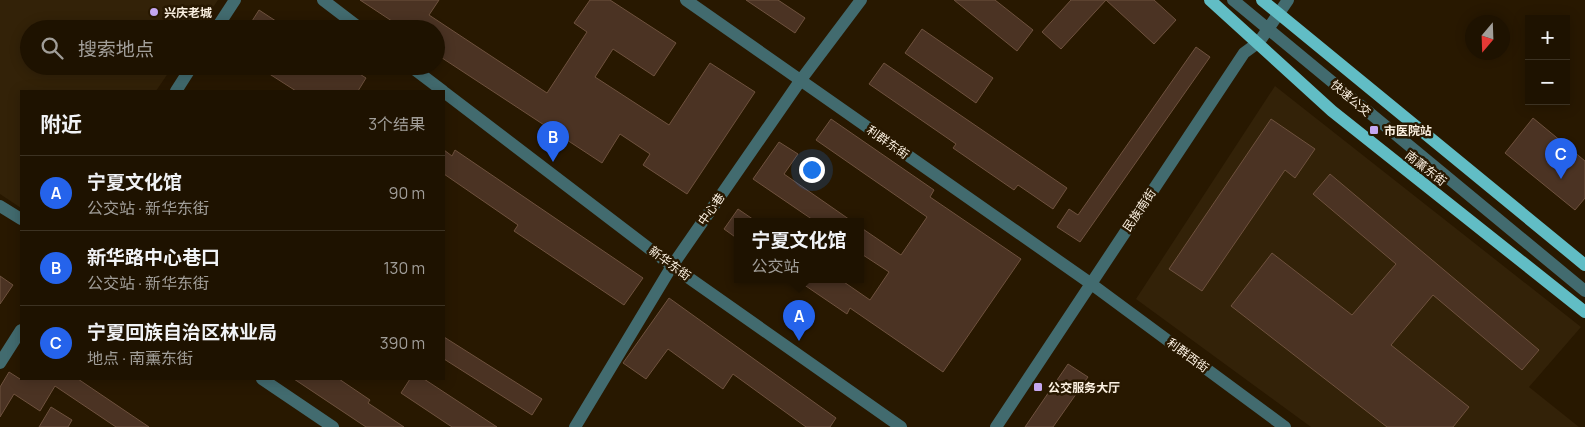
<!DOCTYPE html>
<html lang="zh">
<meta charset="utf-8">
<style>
body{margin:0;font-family:Manrope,"Noto Sans SC",sans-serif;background:#261b0a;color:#f1f3f6}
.controls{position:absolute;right:15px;top:15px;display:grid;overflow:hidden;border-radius:0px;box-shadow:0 2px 12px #0003}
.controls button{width:45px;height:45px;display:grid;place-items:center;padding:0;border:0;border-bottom:1px solid #3c3222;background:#1e1200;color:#f1f3f6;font:25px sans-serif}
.compass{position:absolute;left:1465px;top:15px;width:45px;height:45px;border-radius:50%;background:#1e1200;box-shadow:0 2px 12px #0003;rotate:199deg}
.you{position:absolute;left:811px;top:169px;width:18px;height:18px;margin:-12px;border:4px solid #fff;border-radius:50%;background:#1a73e8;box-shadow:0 0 0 8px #1a73e833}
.badge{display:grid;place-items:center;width:32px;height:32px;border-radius:50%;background:#2563eb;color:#fff;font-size:16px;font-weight:700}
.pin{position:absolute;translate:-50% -41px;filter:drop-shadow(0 1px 2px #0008)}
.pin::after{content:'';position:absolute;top:26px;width:18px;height:15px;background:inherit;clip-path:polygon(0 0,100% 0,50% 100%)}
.popup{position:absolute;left:734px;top:218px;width:130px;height:65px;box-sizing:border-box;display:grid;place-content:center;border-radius:0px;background:#1e1200;filter:drop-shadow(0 1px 4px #0005);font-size:16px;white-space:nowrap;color:#a19e99}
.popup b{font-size:19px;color:#f1f3f6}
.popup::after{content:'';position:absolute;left:50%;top:100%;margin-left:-10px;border:10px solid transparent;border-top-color:#1e1200}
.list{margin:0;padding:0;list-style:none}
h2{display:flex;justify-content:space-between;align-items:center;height:65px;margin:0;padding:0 20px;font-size:21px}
h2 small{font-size:16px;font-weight:400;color:#a19e99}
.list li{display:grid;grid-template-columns:32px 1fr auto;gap:15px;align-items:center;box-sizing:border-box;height:75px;padding:0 20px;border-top:1px solid #3c3222}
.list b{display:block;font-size:19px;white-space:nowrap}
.list p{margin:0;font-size:16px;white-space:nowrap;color:#a19e99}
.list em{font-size:16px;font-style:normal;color:#a19e99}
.icon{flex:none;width:28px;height:28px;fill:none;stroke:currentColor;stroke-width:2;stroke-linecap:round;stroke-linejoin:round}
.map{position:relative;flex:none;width:1585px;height:427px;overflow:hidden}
.search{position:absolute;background:#1e1200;box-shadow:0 2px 12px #0003;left:20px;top:20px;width:425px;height:55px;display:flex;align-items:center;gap:12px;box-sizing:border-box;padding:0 18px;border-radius:28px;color:#a19e99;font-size:19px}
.panel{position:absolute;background:#1e1200;box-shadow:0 2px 12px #0003;left:20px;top:90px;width:425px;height:290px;border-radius:0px}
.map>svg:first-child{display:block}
</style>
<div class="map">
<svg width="1585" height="427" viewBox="0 0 1585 427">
<rect width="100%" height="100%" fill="#281800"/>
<path fill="#332208" d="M0 0H218L198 29H29V66H173L156 91H21V208L0 194Z
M1275 86 1581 327 1529 387 1579 427H1311L1136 299Z"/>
<path fill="#4b3323" stroke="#6f523e" d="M360 0H439L429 15 547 93 587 32 574 23 590 0H610L676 43 654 76 613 49 595 77 669 125 710 63 755 92 687 194 643 165 650 154 620 134 602 163 436 54V29H404Z
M746 0H778L805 18 795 33Z
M954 0H995L1033 30 1017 51Z
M1071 0H1154L1176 20 1154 44 1106 0 1061 49 1042 32Z
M259 10 288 29H247Z
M922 29 993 78 976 103 905 53Z
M1196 47 1210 57 1080 242 1057 227 1069 209 1078 215Z
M884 63 1067 188 1053 209 1018 185 1014 190 953 148 956 144 869 84Z
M257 66H347L366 78 358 91H296Z
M1533 118 1585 161V198L1575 210 1505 153Z
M831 119 934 190 930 197 1021 259 943 372 850 308 847 314 797 280H841L870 300 889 272 860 253V227L901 255 927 217 816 140Z
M1271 119 1315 149 1295 178 1285 170 1202 291 1169 269Z
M779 142 798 154 784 174 853 222H816L753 179Z
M444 150 452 156 455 150 643 278 624 305 514 231 518 225 444 174Z
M1330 174 1539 350 1522 370 1433 295 1391 345 1469 407 1453 427H1387L1231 306 1272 253 1352 315 1396 264 1313 194Z
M738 209 757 222H738V239L724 229Z
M0 276 13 285 0 304Z
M669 298 836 418 830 427H806L733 374 723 389 668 349 646 379 623 363Z
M444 337 542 399 532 415 444 359Z
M1068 364 1088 377 1053 427H1025Z
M9 372 20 379H78L149 427H116L55 386 40 411 14 394 0 417V387Z
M294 379H339L370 400 368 403 404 427H366Z
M410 379H424L497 427H452L401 393Z
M51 407 72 420 68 427H39Z"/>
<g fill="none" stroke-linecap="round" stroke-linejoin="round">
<path stroke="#426b6f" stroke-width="12" d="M323 0 361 29
M686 0 1090 283 1285 427
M1233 0 1585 291
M216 29 235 0
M410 66 443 91
M176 91 192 66
M444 92 672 266 901 427
M0 206 21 219
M0 363 21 330
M262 379 333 427
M575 427 672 266 800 81 861 0
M996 427 1244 53 1259 42 1288 0"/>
<path stroke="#61bdc5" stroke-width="12" d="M1210 0 1332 111 1585 312
M1262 0 1585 265"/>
</g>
<g fill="#c5a7f1" stroke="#281800" stroke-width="2">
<circle cx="154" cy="12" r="5"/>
<rect x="1369" y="125" width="10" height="10" rx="2.5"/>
<rect x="1033" y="382" width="10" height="10" rx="2.5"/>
</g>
<g text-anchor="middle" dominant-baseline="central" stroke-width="5" stroke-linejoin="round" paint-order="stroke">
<g font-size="12" font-weight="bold" fill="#fdf2e2" stroke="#281800" text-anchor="start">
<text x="164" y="12">兴庆老城</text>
<text x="1384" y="130">市医院站</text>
<text x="1048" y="387">公交服务大厅</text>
</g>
<g font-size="12" fill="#fdf2e2" stroke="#281800">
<text transform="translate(1351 98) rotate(40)">快速公交</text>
<text transform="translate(888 142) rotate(35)">利群东街</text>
<text transform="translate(1426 168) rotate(38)">南薰东街</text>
<text transform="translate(711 209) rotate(-55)">中心巷</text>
<text transform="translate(1139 210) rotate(-56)">民族南街</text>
<text transform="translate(670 263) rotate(36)">新华东街</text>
<text transform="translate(1188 355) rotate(36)">利群西街</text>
</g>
</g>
</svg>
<div class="controls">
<button>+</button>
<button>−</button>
</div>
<svg class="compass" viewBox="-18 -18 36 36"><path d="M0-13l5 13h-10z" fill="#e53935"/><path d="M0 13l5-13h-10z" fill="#a19e99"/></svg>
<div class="you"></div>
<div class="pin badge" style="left:799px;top:341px">A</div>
<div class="popup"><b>宁夏文化馆</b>公交站</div>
<div class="pin badge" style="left:553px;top:162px">B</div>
<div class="pin badge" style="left:1561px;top:179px">C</div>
<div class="search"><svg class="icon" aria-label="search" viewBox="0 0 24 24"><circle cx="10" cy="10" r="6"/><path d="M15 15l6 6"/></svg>搜索地点</div>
<section class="panel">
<h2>附近<small>3个结果</small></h2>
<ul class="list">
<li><span class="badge">A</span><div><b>宁夏文化馆</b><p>公交站 · 新华东街</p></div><em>90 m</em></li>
<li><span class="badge">B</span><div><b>新华路中心巷口</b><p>公交站 · 新华东街</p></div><em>130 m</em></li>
<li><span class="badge">C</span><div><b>宁夏回族自治区林业局</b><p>地点 · 南薰东街</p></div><em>390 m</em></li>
</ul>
</section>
</div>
